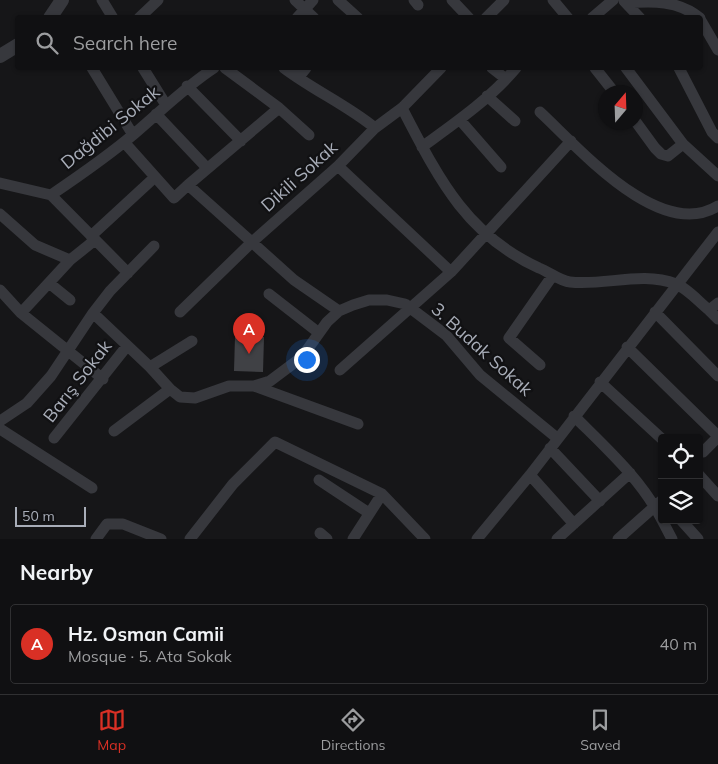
<!DOCTYPE html>
<meta charset="utf-8">
<style>
body{margin:0;font-family:Mulish,sans-serif;background:#1e1e20;color:#f1f3f6}
.controls{position:absolute;right:15px;bottom:15px;display:grid;overflow:hidden;border-radius:5px;box-shadow:0 1px 4px #0004}
.controls button{width:45px;height:45px;display:grid;place-items:center;padding:0;border:0;border-bottom:1px solid #303032;background:#101012;color:#f1f3f6;font:25px sans-serif}
.compass{position:absolute;left:598px;top:85px;width:45px;height:45px;border-radius:50%;background:#101012;box-shadow:0 1px 4px #0004;rotate:19deg}
.scale{position:absolute;left:15px;bottom:12px;width:71px;box-sizing:border-box;padding-left:5px;border:2px solid #a8adb8;border-top:0;font-size:14px;line-height:18px;white-space:nowrap;color:#a8adb8;-webkit-text-stroke:4px #111113;paint-order:stroke}
.you{position:absolute;left:306px;top:359px;width:18px;height:18px;margin:-12px;border:4px solid #fff;border-radius:50%;background:#1a73e8;box-shadow:0 0 0 8px #1a73e833}
.badge{display:grid;place-items:center;width:32px;height:32px;border-radius:50%;background:#d93025;color:#fff;font-size:16px;font-weight:700}
.pin{position:absolute;translate:-50% -41px;filter:drop-shadow(0 1px 2px #0008)}
.pin::after{content:'';position:absolute;top:26px;width:18px;height:15px;background:inherit;clip-path:polygon(0 0,100% 0,50% 100%)}
.list{margin:0;padding:0;list-style:none}
h2{display:flex;justify-content:space-between;align-items:center;height:65px;margin:0;padding:0 20px;font-size:21px}
h2 small{font-size:16px;font-weight:400;color:#9c9d9f}
.list li{display:grid;grid-template-columns:32px 1fr auto;gap:15px;align-items:center;box-sizing:border-box;height:80px;margin:0 10px 10px;padding:0 10px;border:1px solid #303032;border-radius:5px}
.list b{display:block;font-size:19px;white-space:nowrap}
.list p{margin:0;font-size:16px;white-space:nowrap;color:#9c9d9f}
.list em{font-size:16px;font-style:normal;color:#9c9d9f}
.icon{flex:none;width:28px;height:28px;fill:none;stroke:currentColor;stroke-width:2;stroke-linecap:round;stroke-linejoin:round}
.map{position:relative;flex:none;width:718px;height:539px;overflow:hidden}
.search{position:absolute;background:#101012;box-shadow:0 1px 4px #0004;left:15px;right:15px;top:15px;height:55px;display:flex;align-items:center;gap:12px;box-sizing:border-box;padding:0 18px;border-radius:5px;color:#9c9d9f;font-size:19px}
.sheet{height:155px;background:#101012}
nav{display:flex;justify-content:space-around;align-items:center;box-sizing:border-box;height:70px;border-top:1px solid #303032;background:#101012;font-size:14px;color:#9c9d9f}
nav a{display:grid;justify-items:center;gap:2px}
nav .on{color:#d93025}
.map>svg:first-child{display:block}
</style>
<div class="map">
<svg width="718" height="539" viewBox="0 0 718 539">
<rect width="100%" height="100%" fill="#161618"/>
<path fill="#404145" d="M235 337H264L263 372 234 371Z"/>
<g fill="none" stroke-linecap="round" stroke-linejoin="round">
<path stroke="#37383d" stroke-width="11" d="M102 0 113 18
M295 0 314 18
M338 0 358 18
M414 0 418 5
M452 0 469 18
M553 0 568 18
M624 1 640 18
M626 3C652 1 678 0 700 18
M139 18 158 0
M297 18 313 0
M486 18 504 0
M592 18 613 0
M700 19 718 50
M92 68 133 135
M143 68 166 105
M225 68 279 108 309 135
M284 68C313 90 347 105 375 128
M492 68 506 79
M595 68 614 92
M626 68 683 144 718 176
M679 68 712 132 718 138
M298 78 306 68
M187 86 241 141
M487 96 515 121
M402 108C438 177 465 234 539 268 549 272 560 281 570 282 605 286 642 271 676 284 687 288 699 302 709 310L718 303
M540 112C579 148 660 242 718 206
M156 114 207 168
M460 120 501 167
M636 122 655 148 661 154 668 156 683 144
M124 142 174 198 188 185 294 280 339 311
M422 147C455 123 490 99 516 68
M338 166 451 272
M0 183 51 195 128 273
M188 185 279 108
M51 195C79 176 108 156 134 134 161 111 185 87 214 68
M0 214 35 245 70 260
M91 236 155 177
M49 283 70 300
M0 290 21 313 103 379
M269 294 319 333
M709 310 718 319
M180 312 251 243 338 166 375 128 402 108 441 68
M655 312 718 376
M21 313 70 260 95 240
M93 313 150 367 170 389 180 397 195 398 229 386H254L270 381 302 357 327 322 339 311 353 305 369 300H387L405 304 446 335 480 375 557 438
M627 347 718 436
M540 365 509 338 553 275
M150 367 192 341
M340 370 451 272 571 141
M600 382 662 439
M254 386 358 424
M574 416C606 448 641 479 662 520
M0 421 27 403 51 376 93 313 110 291 154 246
M0 429 92 488
M114 431 170 389
M54 438 127 346
M550 448 600 501
M703 452 718 437
M530 475 574 524
M699 475 718 496
M319 480 369 513
M662 520 672 539
M681 520 698 539
M320 533 327 539
M96 539 107 524H123L161 539
M190 539 233 484 275 442 382 494 425 539
M353 539 382 494
M477 539 530 475 718 232
M557 539 630 473
M618 539 662 500"/>
<path stroke="#37383d" stroke-width="14" d="M50 18 62 0
M0 56 18 45"/>
</g>
<g text-anchor="middle" dominant-baseline="central" stroke-width="4.5" stroke-linejoin="round" paint-order="stroke">
<g font-size="18" fill="#a8adb8" stroke="#111113">
<text transform="translate(110 127) rotate(-39)">Dağdibi Sokak</text>
<text transform="translate(299 176) rotate(-42)">Dikili Sokak</text>
<text transform="translate(482 349) rotate(42)">3. Budak Sokak</text>
<text transform="translate(77 381) rotate(-52)">Barış Sokak</text>
</g>
</g>
</svg>
<div class="controls">
<button><svg class="icon" aria-label="locate" viewBox="0 0 24 24"><circle cx="12" cy="12" r="6"/><path d="M12 2v4M12 18v4M2 12h4M18 12h4"/></svg></button>
<button><svg class="icon" aria-label="layers" viewBox="0 0 24 24"><path d="M12 4l9 5-9 5-9-5zM3 14l9 5 9-5"/></svg></button>
</div>
<svg class="compass" viewBox="-18 -18 36 36"><path d="M0-13l5 13h-10z" fill="#e53935"/><path d="M0 13l5-13h-10z" fill="#9c9d9f"/></svg>
<div class="scale">50 m</div>
<div class="you"></div>
<div class="pin badge" style="left:249px;top:354px">A</div>
<div class="search"><svg class="icon" aria-label="search" viewBox="0 0 24 24"><circle cx="10" cy="10" r="6"/><path d="M15 15l6 6"/></svg>Search here</div>
</div>
<section class="sheet">
<h2>Nearby<small></small></h2>
<ul class="list">
<li><span class="badge">A</span><div><b>Hz. Osman Camii</b><p>Mosque · 5. Ata Sokak</p></div><em>40 m</em></li>
</ul>
</section>
<nav>
<a class="on"><svg class="icon" aria-label="map" viewBox="0 0 24 24"><path d="M3 6l6-2 6 2 6-2v14l-6 2-6-2-6 2zM9 4v14M15 6v14"/></svg>Map</a>
<a><svg class="icon" aria-label="directions" viewBox="0 0 24 24"><path d="M12 3l9 9-9 9-9-9zM9 14v-3h6M13 9l2 2-2 2"/></svg>Directions</a>
<a><svg class="icon" aria-label="saved" viewBox="0 0 24 24"><path d="M7 4h10v16l-5-4-5 4z"/></svg>Saved</a>
</nav>
